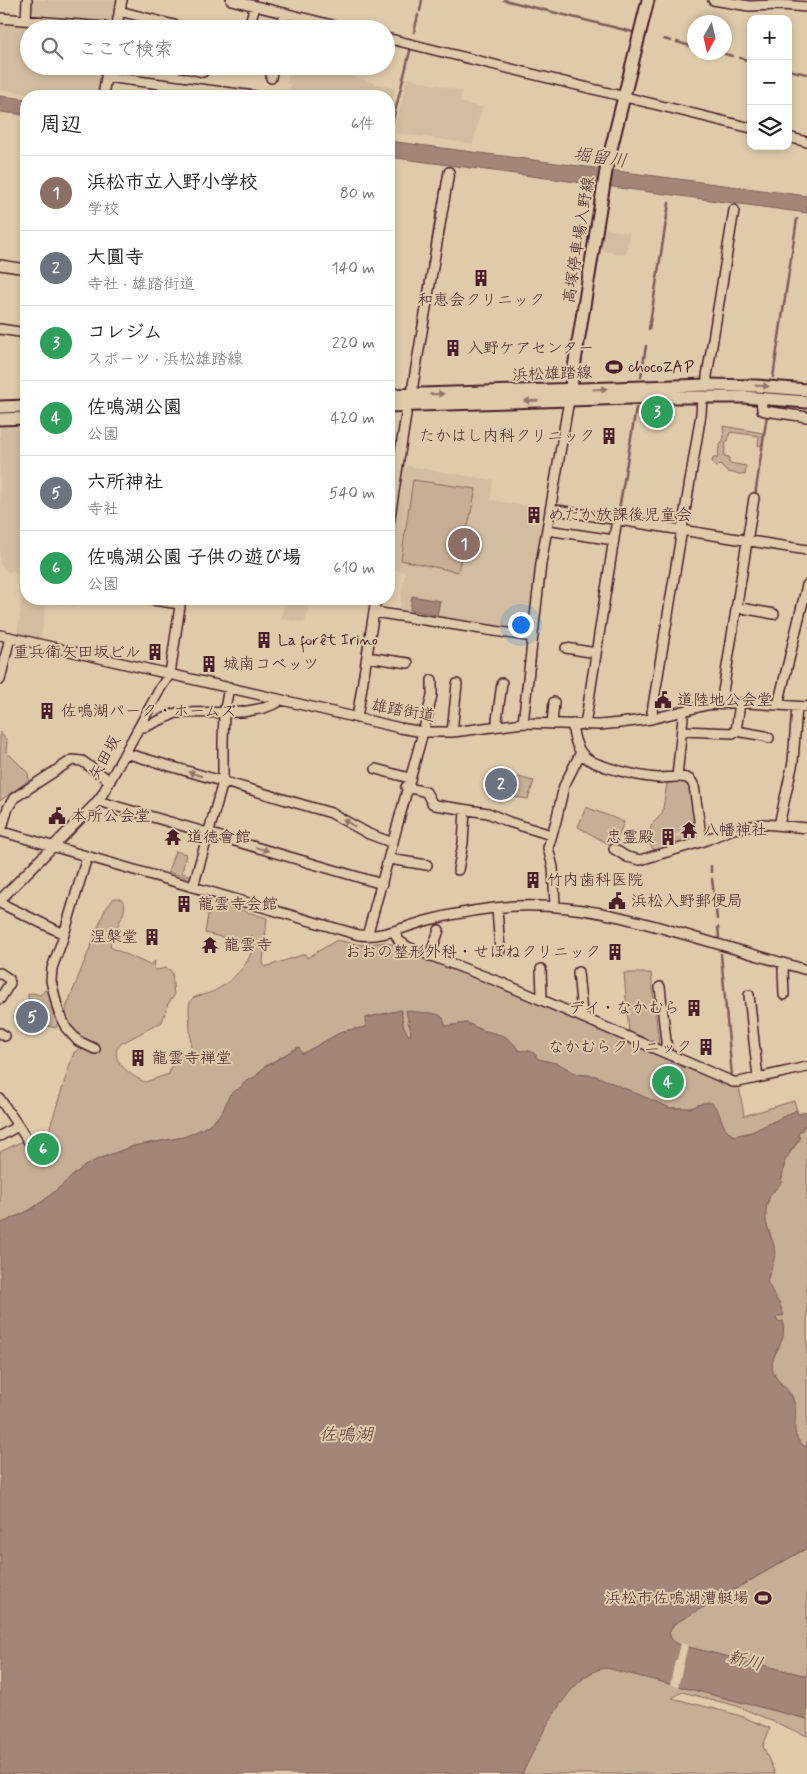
<!DOCTYPE html>
<html lang="ja">
<meta charset="utf-8">
<style>
body{margin:0;font-family:Mynerve,"Klee One",sans-serif;background:#f2f2f2;color:#202124}
.controls{position:absolute;right:15px;top:15px;display:grid;overflow:hidden;border-radius:10px;box-shadow:0 2px 8px #0003}
.controls button{width:45px;height:45px;display:grid;place-items:center;padding:0;border:0;border-bottom:1px solid #e0e0e0;background:#fff;color:#202124;font:25px sans-serif}
.compass{position:absolute;left:687px;top:15px;width:45px;height:45px;border-radius:50%;background:#fff;box-shadow:0 2px 8px #0003;rotate:188deg}
.you{position:absolute;left:520px;top:624px;width:18px;height:18px;margin:-12px;border:4px solid #fff;border-radius:50%;background:#1a73e8;box-shadow:0 0 0 8px #1a73e833}
.badge{display:grid;place-items:center;width:32px;height:32px;border-radius:50%;background:#1a73e8;color:#fff;font-size:16px;font-weight:700}
.pin{position:absolute;translate:-50% -50%;border:2px solid #fff;box-shadow:0 1px 5px #0006}
.list{margin:0;padding:0;list-style:none}
h2{display:flex;justify-content:space-between;align-items:center;height:65px;margin:0;padding:0 20px;font-size:21px}
h2 small{font-size:16px;font-weight:400;color:#757577}
.list li{display:grid;grid-template-columns:32px 1fr auto;gap:15px;align-items:center;box-sizing:border-box;height:75px;padding:0 20px;border-top:1px solid #e0e0e0}
.list b{display:block;font-size:19px;white-space:nowrap}
.list p{margin:0;font-size:16px;white-space:nowrap;color:#757577}
.list em{font-size:16px;font-style:normal;color:#757577}
.icon{flex:none;width:28px;height:28px;fill:none;stroke:currentColor;stroke-width:2;stroke-linecap:round;stroke-linejoin:round}
.map{position:relative;flex:none;width:807px;height:1774px;overflow:hidden}
.search{position:absolute;background:#fff;box-shadow:0 2px 8px #0003;left:20px;top:20px;width:375px;height:55px;display:flex;align-items:center;gap:12px;box-sizing:border-box;padding:0 18px;border-radius:28px;color:#757577;font-size:19px}
.panel{position:absolute;background:#fff;box-shadow:0 2px 8px #0003;left:20px;top:90px;width:375px;height:515px;border-radius:20px}
.map>svg:first-child{display:block}
</style>
<div class="map">
<svg width="807" height="1774" viewBox="0 0 807 1774">
<rect width="100%" height="100%" fill="#dfcbaa"/>
<filter id="ink" filterUnits="userSpaceOnUse"><feTurbulence type="fractalNoise" baseFrequency=".02" numOctaves="2"/><feDisplacementMap in="SourceGraphic" scale="10" xChannelSelector="R" yChannelSelector="G"/><feConvolveMatrix kernelMatrix="1 2 1 2 8 2 1 2 1" color-interpolation-filters="sRGB"/></filter>
<g filter="url(#ink)">
<path fill="#d2bda0" d="M31 0H119L114 24 30 17Z
M0 20 100 29H29V66H105L100 96H57L0 90Z
M290 66H334L333 71 395 89 389 112V96H288L290 84H287Z
M407 78 462 91 460 102 482 107 473 144 394 133Z
M602 228 630 233 626 255 598 250Z
M26 426V599H78L77 606 46 602 41 640 17 634 23 592 19 591 20 578 13 570 9 573 0 564V427Z
M400 465 493 480 490 500 543 508 540 523 543 524 534 577 528 634 399 613 405 572 389 569V537Z
M286 599 309 602 305 622 281 619Z"/>
<path fill="#c7af95" stroke="#886760" d="M723 426 763 433 762 444 760 446 758 445 759 436 730 432 728 441H726L724 456 729 457V463L746 466 745 475 728 472 720 464 717 467 712 463 713 458H718L719 447 724 438Z
M413 480 476 489 458 572 401 560Z
M0 732 7 741 6 751 28 773 29 780 0 801Z
M515 777C522 777 527 780 534 781L528 799 514 797Z
M677 780 690 782 697 838 695 841 660 852 653 849 650 845V831L652 824 662 814 667 784Z
M586 807 624 822 614 847 578 827Z
M175 851 186 854 182 873 191 876V879L168 872Z
M114 898C135 898 119 922 115 931 112 936 111 942 110 947L150 965 155 961 154 969 156 970 166 968 170 970 172 973 174 996 168 1004 162 1022 122 1043C104 1057 132 1077 145 1082L169 1074 173 1059 191 1050 189 1009C189 1005 190 1001 193 998 198 995 206 995 212 992 231 983 259 958 252 935L241 942 205 933 209 908 214 909 217 903 267 918 263 963 265 967 302 955 305 954 307 958 337 940 361 945 385 942 501 985 739 1086 744 1116 794 1101 797 1110 752 1132 734 1136C717 1126 723 1108 708 1102L690 1108H670L596 1076 577 1074 559 1064 538 1059 534 1053 519 1051 514 1044 467 1023 446 1026 421 1013H413L407 1021 411 1029V1035H408L403 1025 401 1010 365 1018 366 1027 343 1031 302 1054 298 1047 264 1067 255 1077 246 1081 240 1088 230 1094 223 1111 214 1121 202 1129 184 1137 133 1146 98 1159 83 1167 47 1198 30 1210 0 1224V1152L25 1140 26 1143 47 1137 56 1138 50 1132V1127L72 1058 74 1053 81 1047 67 1020 66 1008 105 910Z
M624 973H651L659 1045 629 1032Z
M45 990 49 992 58 1022 56 1028 39 1024V1011C31 1007 28 1005 28 994L32 993 40 995Z
M807 1126V1447C787 1439 797 1414 793 1398 789 1386 772 1381 772 1366 772 1356 779 1350 781 1341 783 1335 783 1328 783 1321L778 1322 776 1318 778 1316H783L767 1282 774 1246 766 1222 765 1213 770 1195 781 1183 785 1160 800 1139 798 1135 802 1127Z
M807 1548V1676L680 1645 672 1641 669 1633 674 1624Z
M599 1668H607L807 1719V1736L737 1706 682 1692 672 1698 738 1715 770 1728 763 1746 775 1774H522C540 1738 562 1686 599 1668Z"/>
<path fill="#a48678" stroke="#805d59" d="M0 96 26 99V115L0 112Z
M389 141 807 196V213L389 157Z
M412 596 440 601 437 615 410 610Z
M401 1010 403 1025 408 1035H411C411 1026 407 1018 406 1010 416 1014 437 1010 443 1018 444 1021 444 1023 446 1026L467 1023 479 1029 505 1036 514 1044 519 1051C528 1049 534 1051 538 1059L559 1064 577 1074 596 1076 670 1108H690L703 1103H712C723 1114 719 1127 734 1136L752 1132 797 1110 798 1114 807 1111V1126L802 1127 803 1130 800 1131 798 1135 800 1138 785 1160 781 1183 770 1195 766 1205V1222L774 1246 775 1256 767 1282 780 1305 784 1315 778 1316 776 1318 778 1322 783 1321C783 1326 784 1332 783 1337 780 1347 772 1355 772 1366 772 1382 793 1390 795 1406 798 1421 788 1439 807 1447V1548L674 1624 669 1633 672 1640 680 1645 807 1676V1719L607 1668C570 1670 537 1744 522 1774H0V1224L30 1210 47 1198 83 1167 98 1159 134 1146 184 1137 202 1129 214 1121 223 1111 230 1094 240 1088 246 1081 255 1077 264 1067 299 1047 302 1054 343 1031 366 1027 365 1018Z"/>
<path fill="#dfcbaa" d="M681 1643 688 1645 678 1687 670 1685 675 1660H677Z"/>
<g fill="none" stroke-linecap="round" stroke-linejoin="round">
<path stroke="#805d59" stroke-width="2.5" d="M504 0 633 32
M420 11 422 0
M414 32 418 15
M664 39 671 41
M677 42 694 47
M718 52 732 56
M740 58 751 61
M788 70 807 74
M389 136 411 47
M439 203 444 173
M431 250 437 210
M428 265 430 256
M424 291 427 275
M421 310 422 301
M418 328 419 319
M649 329 669 203
M641 377 646 346
M773 377 797 219
M755 496 767 415
M618 516 636 408
M711 866V872
M712 879 717 919
M718 927 719 937
M721 954 732 1076"/>
<g stroke="#4a1f2b" stroke-width="12">
<path id="minor" d="M231 0 348 29
M713 0 749 6 782 5 807 7
M119 11 190 29
M0 18 116 28
M26 20 27 0
M116 29 122 0
M248 29 255 6
M281 29 285 13
M386 38 751 128
M108 66 106 77 255 96
M178 66 203 72
M238 68V66
M271 78 273 66
M103 96 106 77
M788 137 807 142
M0 265 26 269
M0 329 26 333
M707 385V376L734 210
M413 395V385L449 172
M761 398 762 410 765 411 807 417
M550 509 807 550
M389 523 406 415V405
M547 530 614 540
M146 599 180 604
M736 607 774 614
M374 612 533 637
M0 635 278 699 400 728 423 732H453L523 723 599 725 620 723 651 719 707 705 729 703H748L807 707
M566 648 596 653
M367 657 408 663
M0 680 10 637
M721 704 754 498
M778 705 807 585
M357 718 376 599
M654 718 652 712 701 414 702 397
M523 723 541 564 569 400
M141 724 145 727 176 713 242 712 264 708 277 703 278 699
M552 724 554 702
M573 724C572 734 577 749 584 756 595 767 642 777 658 778 664 778 671 777 677 777L683 717 682 711
M585 725 617 519
M498 726 497 720 502 683
M682 731 733 733 736 731 740 703
M736 731 765 736 769 738
M452 732 457 684
M125 753 331 813 369 834 393 843
M376 769 409 778
M677 777C686 777 691 778 694 786L702 841
M406 787 426 792 432 803 435 805 488 813 509 822 551 835
M98 801 382 884
M779 825 793 762 797 707
M0 831 359 935C383 938 406 926 429 920 457 913 486 908 515 906 576 903 632 919 690 936 729 947 768 959 807 970
M1 831 8 808 14 798 72 760 82 761 110 781
M614 849 627 857 640 860 701 842 733 829 764 824 807 828
M87 857 62 941 52 968 51 981 58 1010 66 1028 78 1041 95 1049
M389 859 427 865
M458 870 463 843 465 810
M193 887 223 782V741L224 714 229 687
M0 900 94 805 102 795 161 687 170 674 181 599
M0 903 64 934
M555 906 553 867 548 848 556 821 564 786 581 752
M497 908 500 951
M394 931 399 941 408 947 502 983 733 1082H739L807 1067
M367 936 425 725 432 695V680
M430 956 439 930
M578 972 582 1013 581 1016
M0 973 9 979 10 983 0 999
M660 987 667 1050 666 1053
M749 995 758 1078
M784 995 783 970 785 964
M541 999 542 996 541 969
M0 1033 5 1036
M0 1099 29 1142
M0 1136 18 1126"/>
</g>
<g stroke="#4a1f2b" stroke-width="15">
<path id="major" d="M389 395 707 385 756 386 807 390
M569 398 607 165 648 0
M389 406 660 397H743L807 402
M0 407 26 406
M0 419 26 418"/>
</g>
<use href="#minor" stroke="#dfcbaa" stroke-width="9"/>
<use href="#major" stroke="#dfcbaa" stroke-width="11"/>
</g>
<defs><path id="oneway-solid" d="M-6-.8H1V-3.2L6.5 0L1 3.2V.8H-6Z" transform="scale(1.25)"/></defs>
<g fill="#94756a">
<use href="#oneway-solid" transform="translate(762 386) rotate(3)"/>
<use href="#oneway-solid" transform="translate(600 389) rotate(-3)"/>
<use href="#oneway-solid" transform="translate(437 394) rotate(-2)"/>
<use href="#oneway-solid" transform="translate(531 401) rotate(178)"/>
<use href="#oneway-solid" transform="translate(195 774) rotate(-163)"/>
<use href="#oneway-solid" transform="translate(349 823) rotate(-148)"/>
<use href="#oneway-solid" transform="translate(262 849) rotate(16)"/>
</g>
</g>
<defs>
<g id="building-bare" transform="scale(1.35)"><path d="M-4-6H4V6H1V3H-1V6H-4ZM-2.5-4.3h1.7v1.8h-1.7ZM.8-4.3h1.7v1.8H.8ZM-2.5-1h1.7V.8h-1.7ZM.8-1h1.7V.8H.8Z" fill="#4a1f2b" stroke="#dfcbaa" stroke-width="2.5" paint-order="stroke"/></g>
<g id="stadium-bare" transform="scale(1.35)"><path d="M0-5a6.5 5 0 1 0 0 10a6.5 5 0 1 0 0-10ZM-3.5-1.8h7v3.6h-7Z" fill="#4a1f2b" stroke="#dfcbaa" stroke-width="2.5" paint-order="stroke"/></g>
<g id="civic-bare" transform="scale(1.35)"><path d="M-.6-6.5H3V-4.5H.6V-3L4-1V1h2V6H-6V1h2V-1L-.6-3ZM-1.2 2.5V6h2.4V2.5Z" fill="#4a1f2b" stroke="#dfcbaa" stroke-width="2.5" paint-order="stroke"/></g>
<g id="temple-bare" transform="scale(1.35)"><path d="M0-6L5-2H3V0L6.5 2.5H4V6H1.5V3h-3V6H-4V2.5H-6.5L-3 0V-2H-5Z" fill="#4a1f2b" stroke="#dfcbaa" stroke-width="2.5" paint-order="stroke"/></g>
</defs>
<g fill-rule="evenodd">
<use href="#building-bare" x="481" y="278"/>
<use href="#building-bare" x="453" y="348"/>
<use href="#stadium-bare" x="614" y="367"/>
<use href="#building-bare" x="609" y="436"/>
<use href="#building-bare" x="534" y="515"/>
<use href="#building-bare" x="264" y="640"/>
<use href="#building-bare" x="155" y="652"/>
<use href="#building-bare" x="209" y="664"/>
<use href="#civic-bare" x="663" y="700"/>
<use href="#building-bare" x="47" y="711"/>
<use href="#civic-bare" x="57" y="816"/>
<use href="#temple-bare" x="689" y="830"/>
<use href="#temple-bare" x="173" y="837"/>
<use href="#building-bare" x="668" y="837"/>
<use href="#building-bare" x="533" y="880"/>
<use href="#civic-bare" x="617" y="901"/>
<use href="#building-bare" x="184" y="904"/>
<use href="#building-bare" x="152" y="937"/>
<use href="#temple-bare" x="210" y="945"/>
<use href="#building-bare" x="615" y="952"/>
<use href="#building-bare" x="694" y="1008"/>
<use href="#building-bare" x="706" y="1047"/>
<use href="#building-bare" x="138" y="1058"/>
<use href="#stadium-bare" x="763" y="1598"/>
</g>
<g text-anchor="middle" dominant-baseline="central" stroke-width="4" stroke-linejoin="round" paint-order="stroke">
<g font-size="16" fill="#4a1f2b" stroke="#dfcbaa">
<text transform="translate(579 240) rotate(-81)">高塚停車場入野線</text>
<text transform="translate(552 374) rotate(-2)">浜松雄踏線</text>
<text transform="translate(403 711) rotate(10)">雄踏街道</text>
<text transform="translate(105 758) rotate(-61)">矢田坂</text>
</g>
<g font-size="16" fill="#4a1f2b" stroke="#dfcbaa" text-anchor="start">
<text x="481" y="300" text-anchor="middle">和恵会クリニック</text>
<text x="467" y="348">入野ケアセンター</text>
<text x="628" y="367">chocoZAP</text>
<text x="595" y="436" text-anchor="end">たかはし内科クリニック</text>
<text x="548" y="515">めだか放課後児童会</text>
<text x="278" y="640">La forêt Irino</text>
<text x="141" y="652" text-anchor="end">重兵衛矢田坂ビル</text>
<text x="223" y="664">城南コベッツ</text>
<text x="677" y="700">道陸地公会堂</text>
<text x="61" y="711">佐鳴湖パーク・ホームズ</text>
<text x="71" y="816">本所公会堂</text>
<text x="703" y="830">八幡神社</text>
<text x="187" y="837">道徳會館</text>
<text x="654" y="837" text-anchor="end">忠霊殿</text>
<text x="547" y="880">竹内歯科医院</text>
<text x="631" y="901">浜松入野郵便局</text>
<text x="198" y="904">龍雲寺会館</text>
<text x="138" y="937" text-anchor="end">涅槃堂</text>
<text x="224" y="945">龍雲寺</text>
<text x="601" y="952" text-anchor="end">おおの整形外科・せぼねクリニック</text>
<text x="680" y="1008" text-anchor="end">デイ・なかむら</text>
<text x="692" y="1047" text-anchor="end">なかむらクリニック</text>
<text x="152" y="1058">龍雲寺禅堂</text>
<text x="749" y="1598" text-anchor="end">浜松市佐鳴湖漕艇場</text>
</g>
<g font-size="18" font-style="italic" fill="#5c343a" stroke="#dfcbaa">
<text transform="translate(600 158) rotate(8)">堀留川</text>
<text x="346" y="1435">佐鳴湖</text>
<text transform="translate(745 1661) rotate(15)">新川</text>
</g>
</g>
</svg>
<div class="controls">
<button>+</button>
<button>−</button>
<button><svg class="icon" aria-label="layers" viewBox="0 0 24 24"><path d="M12 4l9 5-9 5-9-5zM3 14l9 5 9-5"/></svg></button>
</div>
<svg class="compass" viewBox="-18 -18 36 36"><path d="M0-13l5 13h-10z" fill="#e53935"/><path d="M0 13l5-13h-10z" fill="#757577"/></svg>
<div class="you"></div>
<div class="pin badge" style="left:464px;top:544px;background:#8d6e63">1</div>
<div class="pin badge" style="left:501px;top:784px;background:#6b7280">2</div>
<div class="pin badge" style="left:657px;top:412px;background:#2e9e5b">3</div>
<div class="pin badge" style="left:668px;top:1082px;background:#2e9e5b">4</div>
<div class="pin badge" style="left:32px;top:1017px;background:#6b7280">5</div>
<div class="pin badge" style="left:43px;top:1149px;background:#2e9e5b">6</div>
<div class="search"><svg class="icon" aria-label="search" viewBox="0 0 24 24"><circle cx="10" cy="10" r="6"/><path d="M15 15l6 6"/></svg>ここで検索</div>
<section class="panel">
<h2>周辺<small>6件</small></h2>
<ul class="list">
<li><span class="badge" style="background:#8d6e63">1</span><div><b>浜松市立入野小学校</b><p>学校</p></div><em>80 m</em></li>
<li><span class="badge" style="background:#6b7280">2</span><div><b>大圓寺</b><p>寺社 · 雄踏街道</p></div><em>140 m</em></li>
<li><span class="badge" style="background:#2e9e5b">3</span><div><b>コレジム</b><p>スポーツ · 浜松雄踏線</p></div><em>220 m</em></li>
<li><span class="badge" style="background:#2e9e5b">4</span><div><b>佐鳴湖公園</b><p>公園</p></div><em>420 m</em></li>
<li><span class="badge" style="background:#6b7280">5</span><div><b>六所神社</b><p>寺社</p></div><em>540 m</em></li>
<li><span class="badge" style="background:#2e9e5b">6</span><div><b>佐鳴湖公園 子供の遊び場</b><p>公園</p></div><em>610 m</em></li>
</ul>
</section>
</div>
